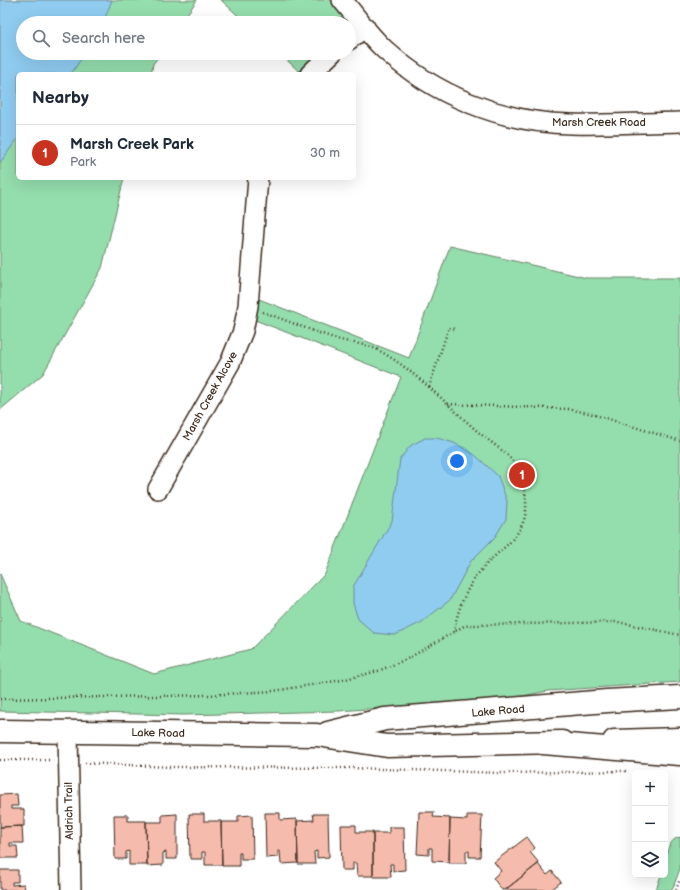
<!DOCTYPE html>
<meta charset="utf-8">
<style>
body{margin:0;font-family:"Balsamiq Sans",sans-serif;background:#f6f6f7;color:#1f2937}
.controls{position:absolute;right:12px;bottom:12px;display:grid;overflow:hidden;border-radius:6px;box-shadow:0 4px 16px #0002}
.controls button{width:36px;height:36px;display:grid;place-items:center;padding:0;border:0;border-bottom:1px solid #e0e1e3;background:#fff;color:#1f2937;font:20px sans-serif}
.you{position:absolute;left:457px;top:461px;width:14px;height:14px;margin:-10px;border:3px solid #fff;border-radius:50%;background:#1a73e8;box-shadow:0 0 0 6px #1a73e833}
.badge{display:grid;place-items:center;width:26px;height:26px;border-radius:50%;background:#c8321e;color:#fff;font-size:13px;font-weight:700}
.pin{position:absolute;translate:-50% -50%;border:2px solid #fff;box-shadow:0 1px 4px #0006}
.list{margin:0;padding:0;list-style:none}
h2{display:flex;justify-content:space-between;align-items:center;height:52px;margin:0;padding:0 16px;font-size:17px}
h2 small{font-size:13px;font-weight:400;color:#747a83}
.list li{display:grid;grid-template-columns:26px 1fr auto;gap:12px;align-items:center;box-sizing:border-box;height:56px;padding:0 16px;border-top:1px solid #e0e1e3}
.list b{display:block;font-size:15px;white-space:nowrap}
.list p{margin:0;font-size:13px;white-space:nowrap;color:#747a83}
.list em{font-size:13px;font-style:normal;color:#747a83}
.icon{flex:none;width:22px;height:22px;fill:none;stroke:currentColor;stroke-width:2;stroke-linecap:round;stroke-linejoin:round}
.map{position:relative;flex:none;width:680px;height:890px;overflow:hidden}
.search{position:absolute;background:#fff;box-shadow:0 4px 16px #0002;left:16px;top:16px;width:340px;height:44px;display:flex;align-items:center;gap:10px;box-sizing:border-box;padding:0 14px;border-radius:22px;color:#747a83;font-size:15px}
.panel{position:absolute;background:#fff;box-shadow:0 4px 16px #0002;left:16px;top:72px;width:340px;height:108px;border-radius:6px}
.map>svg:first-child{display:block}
</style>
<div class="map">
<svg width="680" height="890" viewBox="0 0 680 890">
<rect width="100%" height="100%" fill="#fff"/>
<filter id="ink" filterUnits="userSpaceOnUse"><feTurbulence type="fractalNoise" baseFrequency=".025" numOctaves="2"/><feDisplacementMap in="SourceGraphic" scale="8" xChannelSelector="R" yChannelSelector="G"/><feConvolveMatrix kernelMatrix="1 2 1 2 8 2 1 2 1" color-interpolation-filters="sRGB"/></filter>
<g filter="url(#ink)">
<path fill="#94ddad" stroke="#688466" d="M0 0H197L181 23H23V53H161L153 64 151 74H18V178H124L102 268 43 374 0 410Z
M221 0H342L365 27 349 40V23H246Z
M279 53H332L302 74Z
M450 246 587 278H680V682L548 691 501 700 338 711 183 715 0 711V574L21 621 154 674 251 649 325 574 401 377 255 320 259 299 409 358Z
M680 837V869L672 890H656L661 875H665C665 863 665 840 680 837Z"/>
<path fill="#8fccf0" stroke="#6d8b9c" d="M0 0H112L103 23H23V53H85L71 74H18V138L0 163Z
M425 438H437L454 443 475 455 498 476 507 501 506 519 495 537 471 561 450 600 422 622 395 635 374 633 358 619 353 603V587L392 521 400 459 410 446Z"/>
<path fill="#f5bbac" stroke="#3b2a1e" d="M17 794 18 806H11V809H24V826L0 827V795Z
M419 812H434L433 817 450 818 449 862 432 861V848H429V855L417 854Z
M265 813H280V820L297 819 298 863 281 864 280 851H278V857L266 858Z
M177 814V859H166V852L163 853V865L147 866 146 822H162V815Z
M189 814H204V821H221L222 865H205V852H202V859H190Z
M313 814H328L329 857 317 858V851L314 852 315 864H298L297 821 314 820Z
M114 815H128V821H146L147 865H129V851L126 852V859H115Z
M252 815 253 859H241V853H239V866H222L221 822H238V816Z
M467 815H482L480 857H469V851H466V863H449L450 819 467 820Z
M341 825H356V832H373V876H357L356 863H353V870H342Z
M22 826 23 843H10V846H17L18 858H0V827Z
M389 827H404L405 870 393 871V864H390L391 877H373V833H389Z
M527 837 535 848 530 852 539 863 505 890H502L493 878 501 871 494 862Z
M538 864 547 875 552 871 561 882 551 890H505Z
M0 870H18V882H12V885L24 884 25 890H0Z"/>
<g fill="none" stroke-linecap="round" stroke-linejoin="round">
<g stroke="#3b2a1e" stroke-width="22">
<path id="minor" d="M342 0C356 16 368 34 384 49 434 95 502 123 571 124 607 125 644 123 680 122
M349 40 365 27
M310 74 332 53
M158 489 230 363 243 331 248 306 258 178
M68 732 71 890"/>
</g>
<g stroke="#3b2a1e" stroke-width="25">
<path id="tertiary" d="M0 731 317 735 387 746 562 742
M328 733 385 719 607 701 680 697
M614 741 680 739"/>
</g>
<g stroke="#3b2a1e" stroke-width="25">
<path id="secondary" d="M543 743 680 754"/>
</g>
<path stroke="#3b2a1e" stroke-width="2.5" stroke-dasharray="1 3" stroke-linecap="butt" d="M263 312C288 321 312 331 337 339 350 343 367 344 378 350 415 370 445 403 476 430 487 440 501 448 511 459 522 472 529 500 525 516 519 541 497 551 482 569 467 586 457 610 454 632
M429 387 449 327 457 330
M448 404 568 409 589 413 680 441
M0 699 209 695 273 691 342 680 378 671 407 659 464 626 474 625 618 622 680 635
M0 760H52
M85 763 170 767 352 768 503 773 628 771
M676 890 680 879"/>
<use href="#minor" stroke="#fff" stroke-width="19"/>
<use href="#tertiary" stroke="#fff" stroke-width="22"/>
<use href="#secondary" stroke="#fff" stroke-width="22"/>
</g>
</g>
<g text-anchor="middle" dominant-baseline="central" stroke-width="3.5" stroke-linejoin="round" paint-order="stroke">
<g font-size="11" fill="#3b2a1e" stroke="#fff">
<text x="599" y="122">Marsh Creek Road</text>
<text transform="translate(210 396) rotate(-61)">Marsh Creek Alcove</text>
<text transform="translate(498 711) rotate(-5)">Lake Road</text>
<text transform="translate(158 733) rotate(1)">Lake Road</text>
<text transform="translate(69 811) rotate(-91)">Aldrich Trail</text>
</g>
</g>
</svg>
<div class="controls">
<button>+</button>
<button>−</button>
<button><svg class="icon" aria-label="layers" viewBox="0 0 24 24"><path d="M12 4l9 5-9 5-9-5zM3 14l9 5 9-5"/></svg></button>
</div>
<div class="you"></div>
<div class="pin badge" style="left:522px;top:475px">1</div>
<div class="search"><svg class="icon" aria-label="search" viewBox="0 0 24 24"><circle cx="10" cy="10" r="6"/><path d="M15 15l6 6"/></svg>Search here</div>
<section class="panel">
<h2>Nearby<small></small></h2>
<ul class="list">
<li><span class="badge">1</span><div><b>Marsh Creek Park</b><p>Park</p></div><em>30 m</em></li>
</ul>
</section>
</div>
